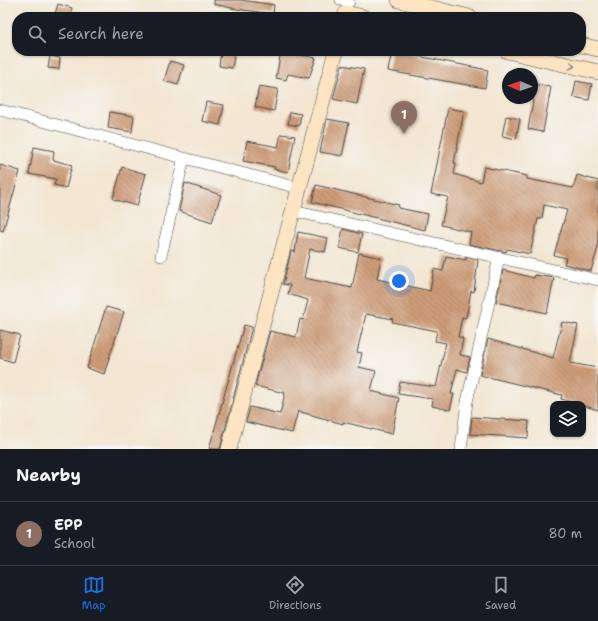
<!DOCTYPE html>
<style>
body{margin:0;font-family:"Shantell Sans",sans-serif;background:#20242c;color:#f1f3f6}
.controls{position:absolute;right:12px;bottom:12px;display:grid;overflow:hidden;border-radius:8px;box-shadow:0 1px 3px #0004}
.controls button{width:36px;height:36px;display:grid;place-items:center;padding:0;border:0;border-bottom:1px solid #363941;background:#171b24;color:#f1f3f6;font:20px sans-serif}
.compass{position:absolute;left:502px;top:68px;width:36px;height:36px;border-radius:50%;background:#171b24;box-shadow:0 1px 3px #0004;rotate:272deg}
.you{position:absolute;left:399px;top:281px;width:14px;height:14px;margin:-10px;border:3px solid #fff;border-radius:50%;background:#1a73e8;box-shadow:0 0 0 6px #1a73e833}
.badge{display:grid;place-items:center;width:26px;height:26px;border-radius:50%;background:#1a73e8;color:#fff;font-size:13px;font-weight:700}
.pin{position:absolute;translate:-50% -33px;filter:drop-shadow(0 1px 2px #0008)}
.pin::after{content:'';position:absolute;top:21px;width:14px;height:12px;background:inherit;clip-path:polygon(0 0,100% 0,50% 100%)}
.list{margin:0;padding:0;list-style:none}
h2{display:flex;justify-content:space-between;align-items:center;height:52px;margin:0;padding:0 16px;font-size:17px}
h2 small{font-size:13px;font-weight:400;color:#9ea1a6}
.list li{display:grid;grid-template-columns:26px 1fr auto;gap:12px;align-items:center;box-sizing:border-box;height:64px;padding:0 16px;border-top:1px solid #363941}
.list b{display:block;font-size:15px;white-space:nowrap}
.list p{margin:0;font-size:13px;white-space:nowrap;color:#9ea1a6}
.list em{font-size:13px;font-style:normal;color:#9ea1a6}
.icon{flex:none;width:22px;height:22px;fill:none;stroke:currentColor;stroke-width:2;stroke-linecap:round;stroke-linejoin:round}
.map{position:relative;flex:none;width:598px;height:449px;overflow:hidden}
.search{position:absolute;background:#171b24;box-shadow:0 1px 3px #0004;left:12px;right:12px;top:12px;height:44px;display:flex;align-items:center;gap:10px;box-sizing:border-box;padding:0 14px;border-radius:16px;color:#9ea1a6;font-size:15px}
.sheet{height:116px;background:#171b24}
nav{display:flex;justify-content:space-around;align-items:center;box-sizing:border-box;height:56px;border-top:1px solid #363941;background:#171b24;font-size:11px;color:#9ea1a6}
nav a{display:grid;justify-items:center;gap:2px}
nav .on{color:#1a73e8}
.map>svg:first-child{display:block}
</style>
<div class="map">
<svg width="598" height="449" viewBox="0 0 598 449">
<defs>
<pattern id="building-back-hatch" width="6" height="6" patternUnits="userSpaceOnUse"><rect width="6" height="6" fill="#ce9c78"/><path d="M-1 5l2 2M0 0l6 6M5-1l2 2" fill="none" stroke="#a77f63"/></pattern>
</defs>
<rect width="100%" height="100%" fill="#f6f6f2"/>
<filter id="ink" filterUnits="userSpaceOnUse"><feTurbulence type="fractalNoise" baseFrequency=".025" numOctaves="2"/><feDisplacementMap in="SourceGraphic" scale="8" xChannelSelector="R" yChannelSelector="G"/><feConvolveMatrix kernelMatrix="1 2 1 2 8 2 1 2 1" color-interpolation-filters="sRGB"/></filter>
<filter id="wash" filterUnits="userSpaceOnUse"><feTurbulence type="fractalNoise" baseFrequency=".012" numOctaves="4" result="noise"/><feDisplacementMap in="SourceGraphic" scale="16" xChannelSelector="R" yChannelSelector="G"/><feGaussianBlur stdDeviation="0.9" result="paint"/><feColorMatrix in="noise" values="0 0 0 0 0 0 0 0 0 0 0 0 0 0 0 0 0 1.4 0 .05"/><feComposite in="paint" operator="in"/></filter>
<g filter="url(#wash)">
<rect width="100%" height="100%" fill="#f3e6d2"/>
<g id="blocks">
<path fill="url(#building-back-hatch)" d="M214 0H241L274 5 273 14 236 9 214 4Z
M58 4 72 8 70 17H54Z
M221 51H235L232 68 219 66Z
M281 51 316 58 309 78 288 74 286 80 276 78Z
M392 51 488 70 485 88 388 71Z
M50 56 60 58 59 69 48 68Z
M170 61 184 65 178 85 164 81Z
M342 65 364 69 357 104 333 99Z
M576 81 592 84 589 100 573 97Z
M532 84 551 87 543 132 528 129 533 102Z
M259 86 278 89 274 111 255 107Z
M206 102 224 105 220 125 202 121Z
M448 108 464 111 454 163H456L454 174 481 182 484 167 527 176V179L573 188 577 175 598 181V247L591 271 564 264 566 258 554 255 567 210 544 205 542 219H538L530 254 507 249 506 252 469 244 471 232 441 225 448 197 431 194Z
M110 112 134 116 132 132 108 128Z
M290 112 301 114 299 126 288 124Z
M506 116 520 119 516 139 502 136Z
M327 119 349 123 342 156 320 152Z
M281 134 295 136 288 172 274 169 275 167 243 161 247 141 278 147Z
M34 147 54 151 53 160 72 165 66 188 54 185 56 179 29 174Z
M0 165 20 171 3 231 0 230Z
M122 167 146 174 137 206 113 199Z
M185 183 221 195 212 222 179 211Z
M316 185 399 205 398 208 428 214 425 230 312 202Z
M343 229 362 234 358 252 339 248Z
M298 232 328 238 325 252 310 249 304 278 352 288 359 253 381 258 377 279 430 291 434 269 443 271 446 256 466 260V257L478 260 474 292 471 291 466 318 462 317 458 337 463 338 460 355 470 357 467 372 457 369 456 373 451 394H454L450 410 432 406 433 399 398 394 400 382 436 387 446 343 435 341 437 331 392 322 393 319 366 314 357 352 362 353 359 367 376 371 371 391 399 398 392 434 343 422V424L298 411 292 433 246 422 250 407 280 414 285 393 255 386 270 331 296 337 300 319 303 320 308 300 288 294 290 285 283 284 291 251 295 252Z
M503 270 534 278 535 275 554 278 547 313 496 302Z
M106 307 124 312 104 374 87 368Z
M562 322 578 325 570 363 598 368V410L561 399 562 395 480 375 488 339 553 358Z
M244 325 252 327 220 449H209Z
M0 330 20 335 13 362 0 358Z
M472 417 529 421 528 438 470 434Z"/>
</g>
</g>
<g filter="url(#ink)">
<use href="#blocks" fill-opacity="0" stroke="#494744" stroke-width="1"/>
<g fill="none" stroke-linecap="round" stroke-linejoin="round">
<g stroke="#494744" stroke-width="12">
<path id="street" d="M341 0 349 2
M0 110 299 188
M293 211 598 280
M161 256 184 158
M461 449 467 402 499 257"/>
</g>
<g stroke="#494744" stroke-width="16">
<path id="secondary" d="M399 0 469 17
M346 13 363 17
M581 45 598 49
M507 51 598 72
M229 449 336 51"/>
</g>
<use href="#street" stroke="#fff" stroke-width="11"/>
<use href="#secondary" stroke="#fde5c4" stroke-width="15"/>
</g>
<defs><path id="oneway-chevron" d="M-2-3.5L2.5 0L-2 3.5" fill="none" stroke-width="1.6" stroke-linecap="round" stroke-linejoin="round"/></defs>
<use stroke="#948878" href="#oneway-chevron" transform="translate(572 66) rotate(13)"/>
</g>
</svg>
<div class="controls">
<button><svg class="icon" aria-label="layers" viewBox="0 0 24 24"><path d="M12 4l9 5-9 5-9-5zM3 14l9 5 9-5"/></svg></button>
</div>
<svg class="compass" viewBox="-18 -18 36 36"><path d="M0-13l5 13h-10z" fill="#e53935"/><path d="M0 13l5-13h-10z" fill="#9ea1a6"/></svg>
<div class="you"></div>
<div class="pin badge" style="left:404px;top:134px;background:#8d6e63">1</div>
<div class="search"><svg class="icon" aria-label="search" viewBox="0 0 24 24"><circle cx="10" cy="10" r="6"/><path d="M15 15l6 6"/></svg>Search here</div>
</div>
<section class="sheet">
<h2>Nearby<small></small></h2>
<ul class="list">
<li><span class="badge" style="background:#8d6e63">1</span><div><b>EPP</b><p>School</p></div><em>80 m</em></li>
</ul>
</section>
<nav>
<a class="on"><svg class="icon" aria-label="map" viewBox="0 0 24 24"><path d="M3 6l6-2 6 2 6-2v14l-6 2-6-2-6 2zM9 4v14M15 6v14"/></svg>Map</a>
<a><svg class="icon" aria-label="directions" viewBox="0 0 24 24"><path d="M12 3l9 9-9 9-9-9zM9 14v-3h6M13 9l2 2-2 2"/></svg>Directions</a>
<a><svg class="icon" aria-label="saved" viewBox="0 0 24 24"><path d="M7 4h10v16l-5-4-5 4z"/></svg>Saved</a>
</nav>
